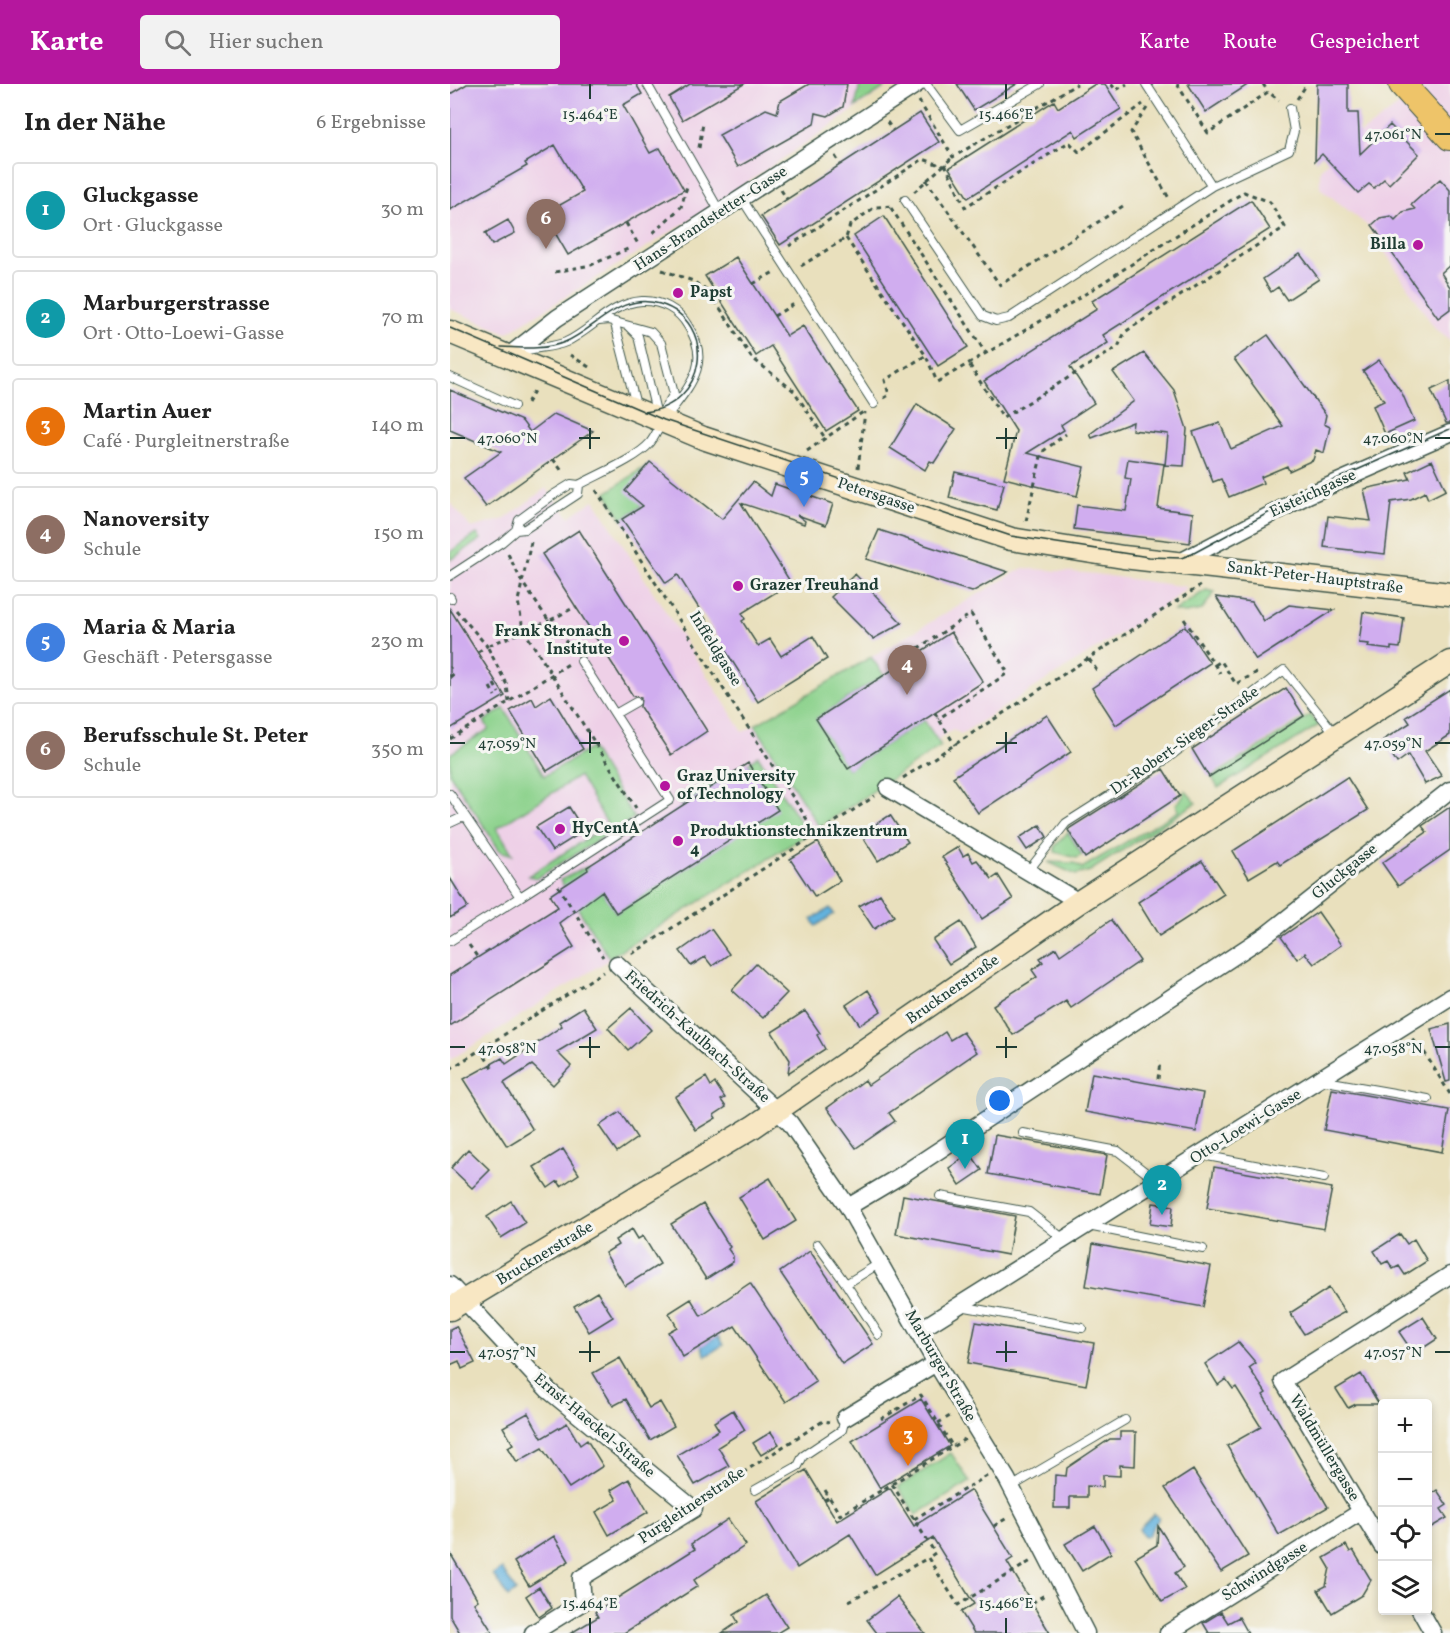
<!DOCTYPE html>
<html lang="de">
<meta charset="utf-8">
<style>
body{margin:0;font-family:Vollkorn,serif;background:#f2f2f2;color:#222}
.controls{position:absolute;right:18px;bottom:18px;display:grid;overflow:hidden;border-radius:6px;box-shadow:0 3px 9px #0003}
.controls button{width:54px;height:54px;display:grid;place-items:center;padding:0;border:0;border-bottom:2px solid #e0e0e0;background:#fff;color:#222;font:30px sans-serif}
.you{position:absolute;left:550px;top:1017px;width:21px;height:21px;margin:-15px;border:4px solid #fff;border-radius:50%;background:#1a73e8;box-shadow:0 0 0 9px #1a73e833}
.badge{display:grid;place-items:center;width:39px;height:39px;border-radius:50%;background:#b5179e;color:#fff;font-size:20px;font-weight:700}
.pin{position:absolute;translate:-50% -50px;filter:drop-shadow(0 2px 3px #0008)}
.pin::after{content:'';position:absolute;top:32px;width:21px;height:18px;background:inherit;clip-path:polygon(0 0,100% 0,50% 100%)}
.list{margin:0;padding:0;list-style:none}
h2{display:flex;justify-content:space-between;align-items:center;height:78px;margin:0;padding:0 24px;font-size:26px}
h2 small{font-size:20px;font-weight:400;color:#767676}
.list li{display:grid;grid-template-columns:39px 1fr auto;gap:18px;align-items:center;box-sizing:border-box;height:96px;margin:0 12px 12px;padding:0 12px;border:2px solid #e0e0e0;border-radius:6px}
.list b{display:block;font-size:22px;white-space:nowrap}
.list p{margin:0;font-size:20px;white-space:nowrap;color:#767676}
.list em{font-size:20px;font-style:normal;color:#767676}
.icon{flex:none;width:33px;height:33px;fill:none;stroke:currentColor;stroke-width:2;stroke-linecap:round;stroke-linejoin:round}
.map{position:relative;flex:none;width:1000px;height:1549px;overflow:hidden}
header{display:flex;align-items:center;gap:36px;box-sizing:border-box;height:84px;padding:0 30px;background:#b5179e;color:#fff}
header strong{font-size:28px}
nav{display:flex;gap:33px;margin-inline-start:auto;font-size:21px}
.search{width:420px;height:54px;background:#f2f2f2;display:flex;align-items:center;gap:15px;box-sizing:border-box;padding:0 21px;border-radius:6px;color:#767676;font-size:22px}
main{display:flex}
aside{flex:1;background:#fff}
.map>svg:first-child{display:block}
</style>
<header>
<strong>Karte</strong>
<div class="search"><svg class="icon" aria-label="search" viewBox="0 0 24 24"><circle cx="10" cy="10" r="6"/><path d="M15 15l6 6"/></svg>Hier suchen</div>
<nav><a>Karte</a><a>Route</a><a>Gespeichert</a></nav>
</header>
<main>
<aside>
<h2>In der Nähe<small>6 Ergebnisse</small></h2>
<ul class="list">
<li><span class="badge" style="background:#0f9aa8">1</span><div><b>Gluckgasse</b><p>Ort · Gluckgasse</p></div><em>30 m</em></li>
<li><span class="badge" style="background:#0f9aa8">2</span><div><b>Marburgerstrasse</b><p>Ort · Otto-Loewi-Gasse</p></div><em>70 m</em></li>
<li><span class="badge" style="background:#e8710a">3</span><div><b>Martin Auer</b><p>Café · Purgleitnerstraße</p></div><em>140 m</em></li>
<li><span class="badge" style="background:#8d6e63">4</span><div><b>Nanoversity</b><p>Schule</p></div><em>150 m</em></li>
<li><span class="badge" style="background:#3f7fe0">5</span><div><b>Maria &amp; Maria</b><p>Geschäft · Petersgasse</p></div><em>230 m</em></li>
<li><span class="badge" style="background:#8d6e63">6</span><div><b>Berufsschule St. Peter</b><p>Schule</p></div><em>350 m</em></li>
</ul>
</aside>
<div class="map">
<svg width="1000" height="1549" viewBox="0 0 1000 1549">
<rect width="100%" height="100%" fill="#f6f6f2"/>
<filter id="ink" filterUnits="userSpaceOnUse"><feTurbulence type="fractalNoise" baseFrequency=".0167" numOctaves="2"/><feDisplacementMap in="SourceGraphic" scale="12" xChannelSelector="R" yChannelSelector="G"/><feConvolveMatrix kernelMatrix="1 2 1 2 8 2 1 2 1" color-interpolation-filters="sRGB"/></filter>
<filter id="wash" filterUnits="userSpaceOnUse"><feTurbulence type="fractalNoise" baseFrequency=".008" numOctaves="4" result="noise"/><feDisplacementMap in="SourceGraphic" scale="24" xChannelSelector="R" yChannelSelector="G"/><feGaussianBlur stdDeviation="1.35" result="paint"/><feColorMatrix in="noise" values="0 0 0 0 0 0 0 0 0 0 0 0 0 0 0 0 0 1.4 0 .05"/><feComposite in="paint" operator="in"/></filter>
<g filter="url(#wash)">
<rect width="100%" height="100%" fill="#e9e0bd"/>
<path fill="#eed0e7" d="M0 0H442L266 120 57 249 0 225Z
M979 0H1000V256L986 246 918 142 870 104V86L885 68Z
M96 404 119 433 144 416 293 648 573 484 645 490 737 503 723 516 511 650 503 645 489 654 491 662 369 743 0 976V418L21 444 55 435Z"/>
<path fill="#8cd28c" stroke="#568860" stroke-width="1.5" d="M410 0H440L405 23Z
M198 381 191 423 172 435 156 409Z
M27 450 31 455 0 476V468Z
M756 506 765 508 752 526 735 529 724 527Z
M421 573 434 591 366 635 398 685 474 636 491 662 369 743 305 641Z
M54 624 94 692 141 664 184 734 87 794 78 792 158 741 129 692 47 744 63 771 50 767 0 690V670L39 645 34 637Z
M860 631 869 641 768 704 762 693Z
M308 672 358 750 159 874 110 796 137 783 166 829 327 726 298 679Z
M276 686 280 691 232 722 225 711 242 706Z
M735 706 746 719 640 787 626 791 598 778 624 779 632 784 729 727 726 720 733 713Z
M618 748 632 771 626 774 605 768V762Z
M501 1369 520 1398 466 1431 448 1403Z"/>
<path fill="#64b2de" stroke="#427889" stroke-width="1.5" d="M380 824 384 830 366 842 362 835Z
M268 1252 273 1261 256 1272 251 1262Z
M704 1430 709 1434 698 1452H694L689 1445Z
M52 1485 66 1507 58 1513 43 1491Z"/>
<g id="blocks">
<path fill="#d0adef" d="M17 0H186L192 10 173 21 200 69 210 64 234 106 118 171 94 130 133 108 105 61 75 79 77 82 0 126V10Z
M240 0H294L232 36 219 13Z
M359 0H397L393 23 378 32 366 29 364 40 288 83 269 51 316 25 327 29 330 17Z
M507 0H567L524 26Z
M645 0H655L671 25 627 53 623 46 518 114 499 84 604 17 608 24Z
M738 0H799L756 28Z
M867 0H898V29H908L910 70 940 41 969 70 939 100 934 95 924 104 919 100 908 109 872 70 865 77Z
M470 29 489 58 330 161 311 132Z
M990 95 1000 106V181L991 189 1000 203V225L988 234 922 141 930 134 941 132 945 136 953 128 965 125 961 121Z
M801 116 820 145 653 251 658 259 620 283 644 319 611 341 614 346 577 369 634 383 627 412 554 394 566 347 534 297 647 225 642 217Z
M434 132 518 263 488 282 404 152Z
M58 136 65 149 42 161 35 149Z
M850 170 869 195 837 216 828 203 821 208 813 195Z
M286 173 337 252 353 242 408 327 376 347 321 262 306 272 255 192Z
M818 251 876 331 874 340 880 343 874 369 866 366 863 376 839 387 837 382 811 393 813 399 779 413 771 395 763 398 743 348 770 339 781 365 833 342 784 275Z
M694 269 724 306 737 345 734 382 715 381 718 350 682 346 683 338 642 354 640 350 684 317 663 288Z
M929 276 952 309 964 337 935 350 923 322 934 317 913 287Z
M1000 297V339H996L981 306Z
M0 306 72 337 80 348 104 330 143 347 36 423 14 394 51 368 0 346Z
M467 320 506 345 484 379 480 377 475 386 440 364Z
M678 375 714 380 708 424 743 429 740 459 624 445 627 421 676 427 681 395 675 394Z
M982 376 996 406 978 415 975 408 961 415 941 418 935 470 874 463 878 432 921 437 914 405 960 395 957 388Z
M200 378 272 435 303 398 321 412 325 400 383 420 376 441 347 431 355 437 354 440 291 419 341 499 292 529 295 535 292 537 308 562 320 555 331 572 363 552 377 575 308 618 228 491 216 499 172 435 193 422 175 407Z
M505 388 554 400 547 426 499 414Z
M129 446 257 647 221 671 190 623 191 614 183 612 92 470Z
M429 446 558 488 522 508 416 475Z
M405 490 452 539 423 555 381 513Z
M766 513 802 518 814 537 839 521 884 526 806 576Z
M0 525 55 612 0 645Z
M913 528 954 534 950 564 941 563V566L918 563 919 560 909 559Z
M735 542 760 579 666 641 642 604Z
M501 548 533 598 398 685 366 635Z
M836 604 854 632 759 693 742 665Z
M1000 605V651L975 667 992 692 975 700 958 671 947 679 933 656 960 639 956 633Z
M101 612 133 665 97 687 60 627 82 614 86 622Z
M597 631 621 668 528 729 503 693Z
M298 679 328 726 166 829 152 807 109 839 124 863 0 942V891L108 823 100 811 138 786 137 783Z
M713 685 730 712 635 774 618 746 620 744Z
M897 693 918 726 830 781 827 777 799 794 783 767Z
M119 723 134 747 102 767 86 743Z
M1000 723V766L948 802 932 779 977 748 972 742Z
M440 731 458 758 428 777 411 750Z
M590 741 597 753 577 766 569 754Z
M368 758 390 797 365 813 340 775Z
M508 763 513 772 518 769 523 778 527 776 542 795 548 791 563 815 532 835 492 773Z
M752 777 774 810 709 852 688 818Z
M0 794 18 823 0 834Z
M430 810 444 832 424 845 409 822Z
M868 828 891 861 864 880 855 869 847 875 831 853Z
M661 836 690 877 621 924 616 917 563 951 543 921 587 893 582 886 593 878 590 874 606 864 610 871Z
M511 838 526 863 499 880 483 856Z
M261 845 279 870 262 882 255 873 241 882 230 867Z
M306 880 337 909 313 934 282 906Z
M418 906 431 927 410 941 396 921Z
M133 923 147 944 107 968 121 982 103 1001 82 981 54 999 83 1046 57 1062 14 995 52 974 56 980 112 942 109 938Z
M181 924 201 946 178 966 158 944Z
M355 927 370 949 367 951 375 965 338 989 340 976 322 948Z
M1000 940V997L996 998 981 945Z
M495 948 500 956 513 948 527 968 439 1029 445 1037 406 1064 377 1024 415 996 418 1001Z
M642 989 753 1009 746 1048 635 1028Z
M256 993 261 1002 265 999 275 1014 271 1016 276 1023 264 1031 266 1034 246 1046 225 1013Z
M882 1005 999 1026 992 1068 874 1046Z
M170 1028 187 1054 167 1068 149 1042Z
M545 1051 657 1071 650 1110 538 1090Z
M18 1065 40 1086 22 1104 1 1084Z
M113 1065 129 1090 111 1102 108 1097 98 1104 84 1083Z
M520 1069 532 1086 510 1101 499 1084Z
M764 1083 882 1104 874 1145 757 1124Z
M320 1094 346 1137 315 1156 289 1113Z
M453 1111 565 1132 558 1171 446 1150Z
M61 1117 75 1139 51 1154 37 1133Z
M703 1119 723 1122 721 1143 700 1140Z
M253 1120 280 1163 278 1165 283 1172V1178L256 1195 221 1140Z
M182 1145 188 1155 193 1152 210 1180 175 1202 155 1169 168 1161 165 1156Z
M950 1150 957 1160 964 1155 977 1177 955 1191 949 1182 943 1185 938 1177 932 1180 924 1167Z
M643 1160 761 1182 753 1223 636 1202Z
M360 1167 423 1260 392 1280 330 1188Z
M300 1199 366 1298 336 1318 285 1242 233 1273 218 1248 227 1243 219 1229 241 1215 251 1232Z
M879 1204 895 1228 854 1250 840 1229Z
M147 1208 163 1233 139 1248 124 1222Z
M973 1233 987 1255 964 1270 949 1248Z
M526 1238 644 1259 636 1301 518 1279Z
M6 1242 25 1279 12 1285 9 1277 0 1281V1245Z
M788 1258 806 1279 799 1284 816 1309 813 1311 878 1423 829 1451 777 1362 811 1343 786 1303 783 1305 776 1295 768 1301 755 1280Z
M170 1274 199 1324 210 1318 224 1342 200 1356 176 1315 163 1322 143 1289Z
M911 1290 929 1320H906L898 1324 886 1305Z
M471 1315 500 1362 430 1404 402 1357Z
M283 1326 295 1346 268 1363 279 1382 245 1401 227 1371 269 1346 264 1338Z
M78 1329 92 1354 117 1339 130 1361 137 1356 153 1382 119 1404 92 1364 67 1378 58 1363 63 1360 53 1343Z
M321 1348 329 1360 311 1371 303 1359Z
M670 1348H686L685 1382 670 1381V1392L653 1391V1403L637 1402V1413H620V1424H604L605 1391 616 1392 617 1384 660 1355H670Z
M356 1386 387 1437 440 1404 464 1442 521 1406 563 1474 557 1478 600 1549H524L511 1528 524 1520 483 1454 425 1491 400 1450 347 1484 306 1417Z
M743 1386 798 1472 771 1488 715 1404Z
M179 1395 198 1428 159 1451 146 1428 167 1416 161 1406Z
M978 1404 981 1410 987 1406 997 1421 991 1425 997 1434 978 1445Z
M278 1435 296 1461 244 1496 248 1502 174 1549H121L148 1533 145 1528 245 1465 241 1460Z
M645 1442 661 1469 632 1487 615 1460Z
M708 1442 734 1483 725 1489 735 1505 712 1518 685 1474 707 1461Z
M104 1452 119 1477 79 1502 64 1478Z
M896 1461 900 1468 903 1466 921 1496 912 1511 882 1529 868 1506 876 1502 880 1484 874 1474Z
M0 1469 28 1516 24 1519 43 1549H10L0 1532Z
M89 1503 102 1524 89 1533 76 1512Z
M316 1511 337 1543 327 1549H272L288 1538 284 1531Z
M447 1513 475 1549H427L417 1536Z
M771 1528 778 1539 789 1533 798 1549H759L753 1539Z"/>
</g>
</g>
<g filter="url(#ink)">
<use href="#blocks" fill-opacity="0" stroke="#3d5549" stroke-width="1.5"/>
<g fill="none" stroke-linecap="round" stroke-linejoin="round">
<g stroke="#3d5549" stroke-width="10">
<path id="lane" d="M197 0 270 128
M476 0 510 46 590 0
M762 102 839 66 844 47 840 24
M292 115 424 320
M455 116 533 232 546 237 559 234 762 102 696 0
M149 237 158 236 201 248 211 259 224 310 209 333
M165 240 186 321
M179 243 188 252 207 332
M0 293 64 322
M66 446 75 445 128 410 129 401
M0 492 52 458 66 446 69 436 103 411 121 400 129 401C149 390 186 375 200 359 205 353 208 345 212 339 234 307 265 283 238 242 229 226 211 216 192 217 161 219 142 246 116 258 102 264 86 263 71 268
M0 513 1 515
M165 630 186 618
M0 710 70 813 0 857
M0 739 13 733
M579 786 616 739 715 676 834 586 886 651
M70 813 220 716 131 577
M870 996 978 1015
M573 1049 668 1067 708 1098
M752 1071 874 1094
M490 1112 579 1128 615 1156
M638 1142 753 1165
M367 1160 396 1200
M510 1222 632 1244
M429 1251 396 1200 430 1179
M561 1403 675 1336
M305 1406 348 1382 353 1372 392 1346 395 1334"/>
</g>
<g stroke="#3d5549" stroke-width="19">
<path id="street" d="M57 273 107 234 467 0
M730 478 858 411 1000 349
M438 704 629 818
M167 880 340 1039 398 1123 486 1279 557 1395 636 1549
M398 1123 450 1092 816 851 1000 706
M0 1201 98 1306 244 1425 131 1494 133 1518 83 1549
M468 1247 1000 913
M395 1334 486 1279
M932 1462 833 1297 1000 1191
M970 1526 983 1549
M718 1549 912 1427"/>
</g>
<g stroke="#3d5549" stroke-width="25">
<path id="secondary" d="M0 248 253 354 561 455 673 473 1000 510
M0 1225 303 1043 629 818 1000 578"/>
</g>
<g stroke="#3d5549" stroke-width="28">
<path id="primary" d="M952 0 1000 53"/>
</g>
<path stroke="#3d5549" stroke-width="3" stroke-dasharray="4.5 4.5" stroke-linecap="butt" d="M661 0 666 6 677 0
M727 0 758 49 818 8 829 16
M813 0 818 8
M847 15 857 0
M469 17 503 73 627 0
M697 24 681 48 720 116
M437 38 443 46
M249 64 253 39
M385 72 390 80
M495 80 515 123 619 58 629 68 693 20
M476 96 550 201 673 122
M331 106 337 115
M464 108 503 73
M441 124 535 268
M176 139 188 160
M203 149 231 123 238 99
M396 154 476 272 487 298 618 221 794 108 820 118 835 143 675 248 668 263 553 334 519 280
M339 162 473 75 487 80 489 85
M351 182 396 154 400 141 425 123 444 122
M212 186 243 197 261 210 301 273 344 307 375 354
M105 188 141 181 180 164
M303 200 324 188
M324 232 344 220
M120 271 139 283
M434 314 439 311 435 296 475 272
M77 319 85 305
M357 367 413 328
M103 375 112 387
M408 384 415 328
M146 406 367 751
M576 437 592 368 616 350
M81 458 68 517 73 545 186 724
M58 470 72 498 99 537 125 523
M6 526 37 562 28 568
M734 535 770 589
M639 575 648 588
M450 580 448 577 521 530 558 589 488 635
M765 581 771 577 786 600 809 587
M0 584 1 583
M0 593 5 589
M44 600 49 609
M40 603 45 612
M59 618 57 601 37 562 99 537 123 566
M485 629 505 661
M0 655 120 579
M453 694 750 502
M108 802 153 873
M19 861 28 874
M182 870 425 712
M962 955 971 963 1000 1010
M30 965 43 985
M0 985 153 888
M708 995 710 977
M431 1335 471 1311 503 1363
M488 1339 500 1332
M442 1400 515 1355
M375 1406 390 1431 442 1400 485 1469 478 1474
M255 1413 373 1337 379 1338
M374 1416 380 1413
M464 1435 537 1392
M544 1442 557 1434
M399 1517 478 1474 508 1521 581 1477
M582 1519 596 1510"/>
<use href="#lane" stroke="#fff" stroke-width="8"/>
<use href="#street" stroke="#fff" stroke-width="16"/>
<use href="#secondary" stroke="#f8e7c3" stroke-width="22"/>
<use href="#primary" stroke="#eec469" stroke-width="26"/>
<path stroke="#1f3d34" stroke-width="1.5" d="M0 244 214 336 561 452 699 473 731 474 742 470 857 408 1000 345
M51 263C72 264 96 266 115 258 146 245 171 207 210 220 269 238 257 323 194 328"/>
</g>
</g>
<path fill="none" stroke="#1f3d34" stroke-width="2" d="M140 0V15M556 0V15M985 50H1000M140 344V365M556 344V365M0 354H15M129 354H150M546 354H567M985 354H1000M140 648V669M556 648V669M0 659H15M129 659H150M546 659H567M985 659H1000M140 953V974M556 953V974M0 963H15M129 963H150M546 963H567M985 963H1000M140 1257V1278M556 1257V1278M0 1268H15M129 1268H150M546 1268H567M985 1268H1000M140 1534V1549M556 1534V1549"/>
<g fill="#b5179e" stroke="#f6f6f2" stroke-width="2">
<circle cx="968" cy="161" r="6"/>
<circle cx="228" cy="209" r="6"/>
<circle cx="288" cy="502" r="6"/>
<circle cx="174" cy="557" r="6"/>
<circle cx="215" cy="702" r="6"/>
<circle cx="110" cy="745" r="6"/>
<circle cx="228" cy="757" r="6"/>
</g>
<g text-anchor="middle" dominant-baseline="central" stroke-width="6" stroke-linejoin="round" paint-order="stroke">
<g font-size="16" fill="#1f3d34" stroke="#f6f6f2">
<text transform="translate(261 135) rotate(-33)">Hans-Brandstetter-Gasse</text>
<text transform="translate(863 410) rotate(-25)">Eisteichgasse</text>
<text transform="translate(426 412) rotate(19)">Petersgasse</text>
<text transform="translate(865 494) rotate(7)">Sankt-Peter-Hauptstraße</text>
<text transform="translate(265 565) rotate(58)">Inffeldgasse</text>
<text transform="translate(735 657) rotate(-35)">Dr.-Robert-Sieger-Straße</text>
<text transform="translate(895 788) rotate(-39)">Gluckgasse</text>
<text transform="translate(503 906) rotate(-35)">Brucknerstraße</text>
<text transform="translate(247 953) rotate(42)">Friedrich-Kaulbach-Straße</text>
<text transform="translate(796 1043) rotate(-32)">Otto-Loewi-Gasse</text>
<text transform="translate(95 1170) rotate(-31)">Brucknerstraße</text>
<text transform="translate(490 1282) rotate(60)">Marburger Straße</text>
<text transform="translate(144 1342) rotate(40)">Ernst-Haeckel-Straße</text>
<text transform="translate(874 1364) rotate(59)">Waldmüllergasse</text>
<text transform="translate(242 1422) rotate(-34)">Purgleitnerstraße</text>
<text transform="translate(815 1488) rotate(-32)">Schwindgasse</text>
</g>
<g font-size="16" font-weight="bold" fill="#1f3d34" stroke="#f6f6f2" text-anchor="start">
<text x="956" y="161" text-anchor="end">Billa</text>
<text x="240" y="209">Papst</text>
<text x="300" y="502">Grazer Treuhand</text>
<text x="162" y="548" text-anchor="end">Frank Stronach<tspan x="162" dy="18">Institute</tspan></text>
<text x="227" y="693">Graz University<tspan x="227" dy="18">of Technology</tspan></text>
<text x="122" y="745">HyCentA</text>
<text x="240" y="748">Produktionstechnikzentrum<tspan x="240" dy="18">4</tspan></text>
</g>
</g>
<g font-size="15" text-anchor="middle" fill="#1f3d34" stroke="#f6f6f2" stroke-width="6" stroke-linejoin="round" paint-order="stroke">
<text x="140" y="35">15.464°E</text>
<text x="556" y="35">15.466°E</text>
<text x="943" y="55">47.061°N</text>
<text x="57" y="359">47.060°N</text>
<text x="943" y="359">47.060°N</text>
<text x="57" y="664">47.059°N</text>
<text x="943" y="664">47.059°N</text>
<text x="57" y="969">47.058°N</text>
<text x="943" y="969">47.058°N</text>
<text x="57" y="1273">47.057°N</text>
<text x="943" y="1273">47.057°N</text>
<text x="140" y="1524">15.464°E</text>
<text x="556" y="1524">15.466°E</text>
</g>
</svg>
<div class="controls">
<button>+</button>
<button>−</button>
<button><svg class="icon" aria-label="locate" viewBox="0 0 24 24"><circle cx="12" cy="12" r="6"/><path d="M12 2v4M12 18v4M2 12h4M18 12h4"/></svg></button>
<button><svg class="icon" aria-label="layers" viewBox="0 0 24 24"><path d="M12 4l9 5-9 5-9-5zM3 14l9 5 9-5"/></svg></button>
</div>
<div class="you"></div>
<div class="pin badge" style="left:515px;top:1085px;background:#0f9aa8">1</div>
<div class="pin badge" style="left:712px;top:1131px;background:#0f9aa8">2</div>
<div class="pin badge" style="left:458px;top:1382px;background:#e8710a">3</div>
<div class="pin badge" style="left:457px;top:611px;background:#8d6e63">4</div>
<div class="pin badge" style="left:354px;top:423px;background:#3f7fe0">5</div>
<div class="pin badge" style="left:96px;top:165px;background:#8d6e63">6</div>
</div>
</main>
